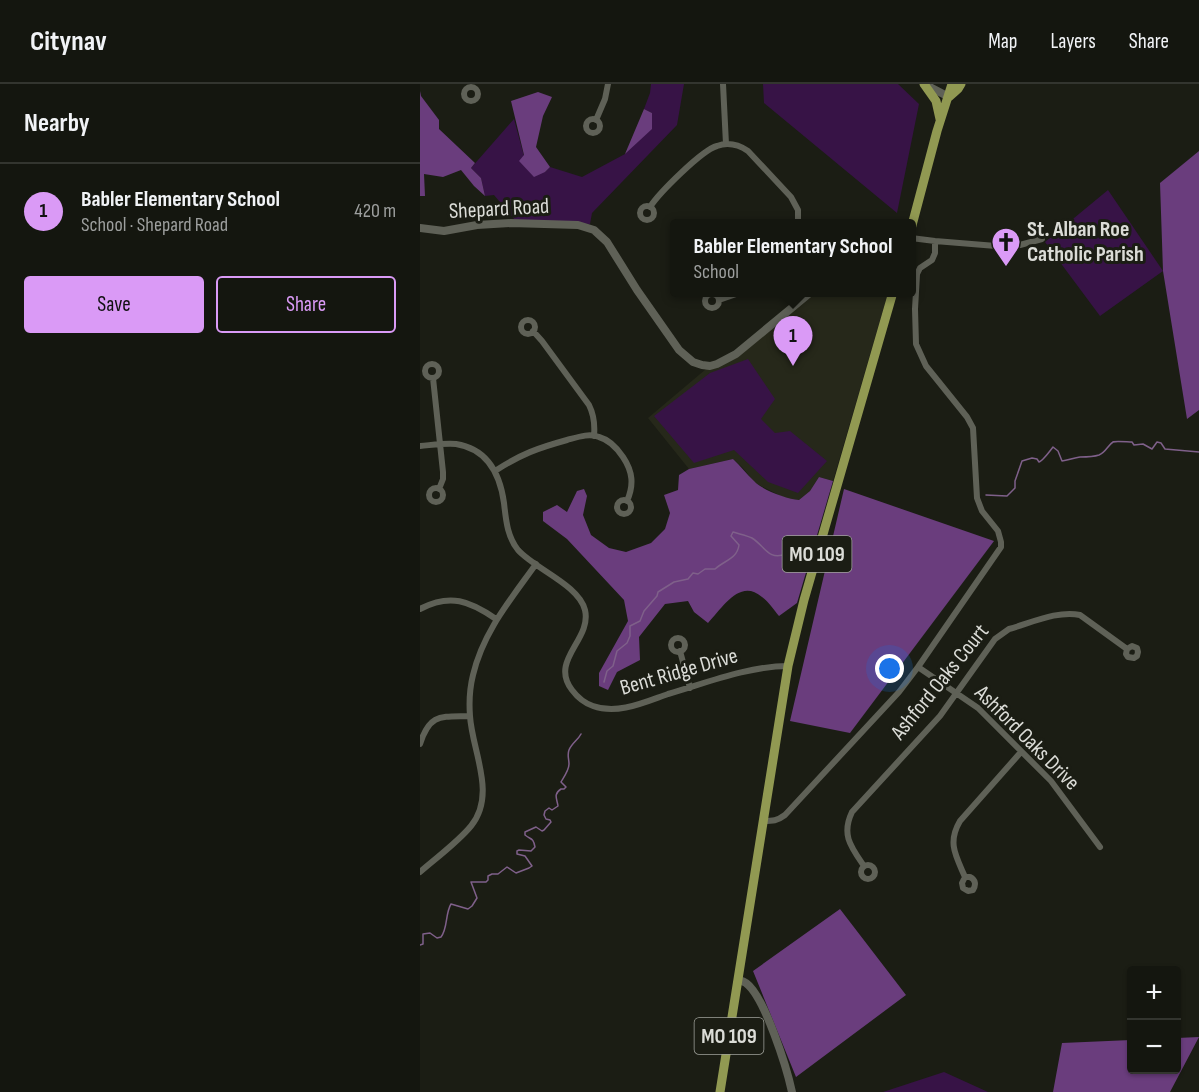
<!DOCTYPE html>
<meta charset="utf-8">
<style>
body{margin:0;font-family:"Sofia Sans Condensed",sans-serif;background:#21231d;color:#f1f3f6}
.controls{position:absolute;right:18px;bottom:18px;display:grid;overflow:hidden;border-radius:6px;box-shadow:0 2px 4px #0004}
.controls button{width:54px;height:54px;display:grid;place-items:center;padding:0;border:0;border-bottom:2px solid #33352f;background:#14160f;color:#f1f3f6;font:30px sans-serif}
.you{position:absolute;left:470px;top:585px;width:21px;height:21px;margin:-15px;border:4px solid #fff;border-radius:50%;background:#1a73e8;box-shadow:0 0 0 9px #1a73e833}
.badge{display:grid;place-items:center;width:39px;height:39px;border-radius:50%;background:#da9af6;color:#111;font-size:20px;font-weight:700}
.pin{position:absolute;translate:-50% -50px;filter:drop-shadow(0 2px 3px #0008)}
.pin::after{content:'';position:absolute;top:32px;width:21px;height:18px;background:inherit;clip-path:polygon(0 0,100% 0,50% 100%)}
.popup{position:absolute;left:250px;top:135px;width:246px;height:78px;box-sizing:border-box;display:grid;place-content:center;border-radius:6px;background:#14160f;filter:drop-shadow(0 2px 4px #0005);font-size:20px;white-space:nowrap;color:#9d9f9e}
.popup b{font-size:22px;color:#f1f3f6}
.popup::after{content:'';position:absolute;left:50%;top:100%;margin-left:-12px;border:12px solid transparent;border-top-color:#14160f}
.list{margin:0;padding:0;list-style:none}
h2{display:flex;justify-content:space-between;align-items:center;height:78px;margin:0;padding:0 24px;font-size:26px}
h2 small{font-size:20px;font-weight:400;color:#9d9f9e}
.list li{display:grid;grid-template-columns:39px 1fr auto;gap:18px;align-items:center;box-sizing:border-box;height:96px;padding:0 24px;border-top:2px solid #33352f}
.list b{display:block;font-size:22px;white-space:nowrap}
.list p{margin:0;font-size:20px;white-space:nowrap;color:#9d9f9e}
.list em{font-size:20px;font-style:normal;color:#9d9f9e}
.actions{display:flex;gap:12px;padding:18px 24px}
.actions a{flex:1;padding:14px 0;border:2px solid #da9af6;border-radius:6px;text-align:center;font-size:21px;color:#da9af6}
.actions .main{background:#da9af6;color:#111}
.map{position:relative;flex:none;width:779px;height:1008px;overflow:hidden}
header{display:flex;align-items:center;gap:36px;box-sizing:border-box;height:84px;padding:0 30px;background:#14160f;border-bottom:2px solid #33352f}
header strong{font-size:28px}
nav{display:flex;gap:33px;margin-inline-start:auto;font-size:21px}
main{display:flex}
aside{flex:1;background:#14160f}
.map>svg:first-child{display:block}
</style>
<header>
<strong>Citynav</strong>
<nav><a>Map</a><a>Layers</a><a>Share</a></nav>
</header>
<main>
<aside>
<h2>Nearby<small></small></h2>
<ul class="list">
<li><span class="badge">1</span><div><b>Babler Elementary School</b><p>School · Shepard Road</p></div><em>420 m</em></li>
</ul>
<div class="actions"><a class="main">Save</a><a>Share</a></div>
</aside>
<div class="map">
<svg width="779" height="1008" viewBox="0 0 779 1008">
<rect width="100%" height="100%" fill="#1b1d14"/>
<path fill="#26281a" d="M394 209H468L413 397 399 393 390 407 379 416 367 415 335 399 322 383 313 375 269 385 228 334 286 285 293 284Z"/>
<path fill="#371346" d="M231 0H264L257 41 172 129 170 140 95 136 74 111 65 112 61 94 51 84 94 35 104 72 125 88 130 83 162 93 205 70 231 45 232 29 224 25 230 9Z
M343 0H478L499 20 477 129 344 19Z
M688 106 743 187 680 232 625 158Z
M328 275 355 315 341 335 355 349 370 347 407 377 378 409 348 398 314 366 274 379 234 332 290 289Z
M524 988 568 1008H463Z"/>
<path fill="#6a3d7d" d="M0 7 1 12 19 36V45L55 79 51 84 61 94 65 112 54 102 41 86 23 93 4 90 5 112H0Z
M118 8 132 13 123 32 116 63 130 83 125 88 114 93 99 77 104 71 91 17Z
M224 25 232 29V45L205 70Z
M779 67V326L767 335 743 187 740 99Z
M313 375C321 382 326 390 334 397 342 406 367 415 379 416L390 407 399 393 413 397 377 519 359 532C354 526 349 518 342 513 320 494 303 523 288 539L274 528 268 517 245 520 219 553 220 576 197 588 188 606 179 602V589L208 537 204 516 147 455 123 437V428L137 421 147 428 157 407 164 405 167 412 163 431 171 451 189 464 206 468 231 459 245 445 250 429 244 411 258 406 259 391 269 385Z
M424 405 574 457 430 649 370 637Z
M420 825 486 911 376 993 333 887Z
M779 953 750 1008H633L642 959 711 956 712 986H756L757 954Z"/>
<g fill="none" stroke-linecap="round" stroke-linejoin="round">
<path stroke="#7f608a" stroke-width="1.5" d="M566 411 587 412 595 404V397L602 377 612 374 617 375 619 378C622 377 630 367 633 363L638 367 642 377C648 376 654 374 660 373 666 373 673 373 679 371 686 368 688 361 693 358 695 357 708 358 712 358L714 361 723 360 732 365 737 358 741 359 745 365 779 368
M368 468 373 465 385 466
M184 598 187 587 193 582 197 567 207 559 210 552V542L220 537 224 527 237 512 238 508 254 498 268 495 273 489 278 490 285 485H295C305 476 317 475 319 461L311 452 313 448C319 450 326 451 332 454 345 462 348 477 366 470
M0 861 3 860V850L10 849 17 854 21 853C28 844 25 830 31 820L48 825 52 822 57 814 51 798H66L68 796V792L72 790H78L87 783 96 789 109 784 112 782 105 772 97 770V767L99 766 111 767 115 763C113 753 111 756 105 751V748L116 743 122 747 124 746 131 738 130 736 126 735 124 731 125 727 129 724 132 726 138 722C137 715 133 710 141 705H144L146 703 141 698C144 693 149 686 149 680 149 675 147 671 149 666 152 659 158 656 161 650"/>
<path stroke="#5f6157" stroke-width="6" d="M303 0 306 60
M44 10a7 7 0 1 1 14 0a7 7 0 1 1-14 0Z
M166 42a7 7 0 1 1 14 0a7 7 0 1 1-14 0Z
M176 36 185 15 188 0
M220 129a7 7 0 1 1 14 0a7 7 0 1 1-14 0Z
M230 123C239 109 282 66 297 62 308 58 319 61 328 67L371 113 378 126V140
M491 154 515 157 576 162 600 161 622 155
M285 217a7 7 0 1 1 14 0a7 7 0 1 1-14 0Z
M299 216 322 208
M101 243a7 7 0 1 1 14 0a7 7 0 1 1-14 0Z
M113 247 122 257 169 321C174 331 175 341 174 352
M5 287a7 7 0 1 1 14 0a7 7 0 1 1-14 0Z
M13 294 23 388V395L19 405
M0 362C12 361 24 359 36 360 68 365 80 390 84 419 86 436 87 452 98 466 115 485 159 501 165 526 172 556 129 576 152 606 158 614 164 619 173 622 198 631 225 618 248 610 286 599 329 582 368 582
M75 387C101 370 118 364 147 356 158 353 169 349 179 353 190 356 197 364 203 373 213 388 214 401 207 417
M9 411a7 7 0 1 1 14 0a7 7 0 1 1-14 0Z
M197 423a7 7 0 1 1 14 0a7 7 0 1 1-14 0Z
M0 525C30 509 50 517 76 535
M251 561a7 7 0 1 1 14 0a7 7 0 1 1-14 0Z
M260 567 270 604
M498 583 558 624 631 697 680 763
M0 660C10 629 21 633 50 632
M343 737C353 737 357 737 365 731L479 608 498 583 581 463V458L578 447 562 427 557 414 553 344 547 333 506 282 496 260 495 225 497 190 500 184 512 176 515 169V157
M441 788a7 7 0 1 1 14 0a7 7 0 1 1-14 0Z
M444 782C431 763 421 751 432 728L520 632 575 555 589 545C611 539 638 526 660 531L707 565 706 570 708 573 714 574 717 572 718 568 717 564 712 562 707 565
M0 788C16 774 38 758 51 742 77 710 52 667 50 632 49 619 50 603 53 591 63 548 91 515 116 480
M545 793 542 799 543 804 548 807 553 806C556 801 556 796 550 793H545C536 772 527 759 540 737L601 668"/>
<path stroke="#5f6157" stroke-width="8" d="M0 144 24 147 57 141 91 139 158 141 174 146 187 158 217 206 259 266 273 278 282 281 290 282 297 280 316 270 391 208
M318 896C322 897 323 897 326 899 345 913 367 985 372 1008"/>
<path stroke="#5f6157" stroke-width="8" d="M504 0 529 13"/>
<path stroke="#919952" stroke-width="9" d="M504 0 516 17 520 35
M529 13 538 5 541 0
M491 145 517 47 532 0
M300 1008 368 582 384 516 473 208"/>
</g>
<defs>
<g id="church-pin" transform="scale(1.5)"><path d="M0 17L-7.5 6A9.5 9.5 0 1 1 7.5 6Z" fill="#da9af6" stroke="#1b1d14"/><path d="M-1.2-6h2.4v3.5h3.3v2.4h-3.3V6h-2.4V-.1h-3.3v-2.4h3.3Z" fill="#111"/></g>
</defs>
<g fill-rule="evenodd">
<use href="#church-pin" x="586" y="158"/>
</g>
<g text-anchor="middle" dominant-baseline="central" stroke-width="6" stroke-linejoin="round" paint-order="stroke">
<g fill="#1b1d14" stroke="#a1a39c" stroke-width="1.5">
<rect x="362.5" y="452" width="69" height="36" rx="4.5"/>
<rect x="274.5" y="934" width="69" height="36" rx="4.5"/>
</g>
<g font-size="21" font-weight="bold" fill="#dbdcd7">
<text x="397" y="470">MO 109</text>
<text x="309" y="952">MO 109</text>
</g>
<g font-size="22" fill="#dbdcd7" stroke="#1b1d14">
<text transform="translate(79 125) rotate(-3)">Shepard Road</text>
<text transform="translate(259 588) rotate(-16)">Bent Ridge Drive</text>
<text transform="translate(520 598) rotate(-51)">Ashford Oaks Court</text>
<text transform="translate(607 654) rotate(45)">Ashford Oaks Drive</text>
</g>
<g font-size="22" font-weight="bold" fill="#dbdcd7" stroke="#1b1d14" text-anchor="start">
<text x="607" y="145">St. Alban Roe<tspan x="607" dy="25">Catholic Parish</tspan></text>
</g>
</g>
</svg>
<div class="controls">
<button>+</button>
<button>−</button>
</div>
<div class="you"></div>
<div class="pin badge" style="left:373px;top:282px">1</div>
<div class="popup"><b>Babler Elementary School</b>School</div>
</div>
</main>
